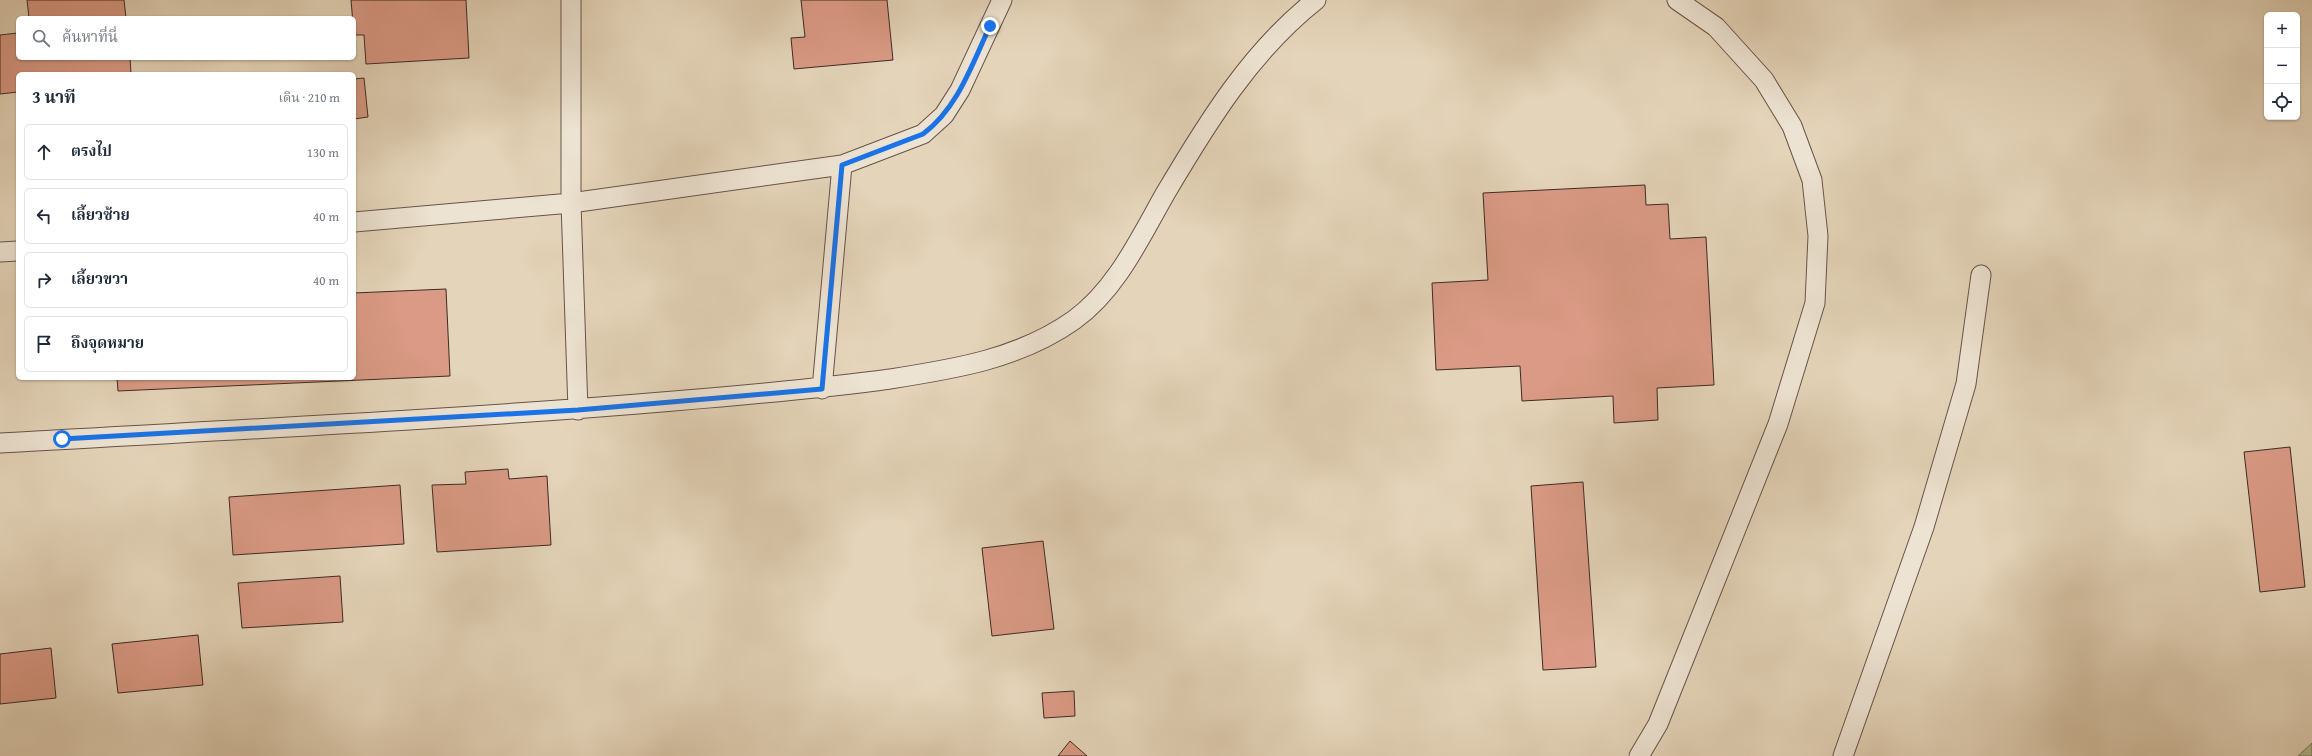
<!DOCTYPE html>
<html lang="th">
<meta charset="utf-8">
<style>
body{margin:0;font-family:"Gentium Book Plus","Noto Serif Thai",serif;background:#f6f6f7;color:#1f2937}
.controls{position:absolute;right:12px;top:12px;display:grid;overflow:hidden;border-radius:6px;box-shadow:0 1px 3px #0004}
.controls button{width:36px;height:36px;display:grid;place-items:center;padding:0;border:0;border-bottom:1px solid #e0e1e3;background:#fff;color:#1f2937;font:20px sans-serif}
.stop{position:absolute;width:12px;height:12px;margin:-9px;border:3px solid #1a73e8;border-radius:50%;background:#fff}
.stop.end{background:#1a73e8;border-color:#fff;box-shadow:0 1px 4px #0008}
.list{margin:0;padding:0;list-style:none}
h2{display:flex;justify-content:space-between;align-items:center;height:52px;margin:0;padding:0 16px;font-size:17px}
h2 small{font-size:13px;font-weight:400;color:#747a83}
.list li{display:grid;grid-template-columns:26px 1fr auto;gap:12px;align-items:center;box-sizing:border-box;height:56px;margin:0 8px 8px;padding:0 8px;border:1px solid #e0e1e3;border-radius:6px}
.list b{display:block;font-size:15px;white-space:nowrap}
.list em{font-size:13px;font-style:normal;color:#747a83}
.icon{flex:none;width:22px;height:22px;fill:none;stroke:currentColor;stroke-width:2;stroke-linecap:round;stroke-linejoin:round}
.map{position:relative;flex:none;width:2312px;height:756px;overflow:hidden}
.search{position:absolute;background:#fff;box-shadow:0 1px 3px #0004;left:16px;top:16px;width:340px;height:44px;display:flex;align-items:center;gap:10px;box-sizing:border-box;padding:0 14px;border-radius:6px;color:#747a83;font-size:15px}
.panel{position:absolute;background:#fff;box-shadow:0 1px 3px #0004;left:16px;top:72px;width:340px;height:308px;border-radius:6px}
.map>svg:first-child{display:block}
</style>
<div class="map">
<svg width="2312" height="756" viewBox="0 0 2312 756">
<rect width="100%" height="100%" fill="#e4d4b9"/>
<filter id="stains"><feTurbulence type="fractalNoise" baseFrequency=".005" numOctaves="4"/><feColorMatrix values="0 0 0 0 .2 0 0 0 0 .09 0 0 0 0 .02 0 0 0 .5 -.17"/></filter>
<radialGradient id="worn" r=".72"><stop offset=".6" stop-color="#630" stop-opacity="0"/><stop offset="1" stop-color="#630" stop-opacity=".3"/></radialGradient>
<path fill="#b0bd92" stroke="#78745a" d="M2312 743V756H2298Z"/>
<path fill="#da9a85" stroke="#3f2a23" d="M27 0H124L126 18H29Z
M351 0H466L469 58 366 64 364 35H354Z
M801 0H887L893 60 794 69 791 38 805 37Z
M18 33V58H130L131 74H18V92L0 94V35Z
M364 78 368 117 354 119V79Z
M1645 185 1646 205 1668 204 1670 239 1706 237 1714 385 1657 388 1658 420 1614 423 1613 396 1522 401 1520 366 1436 370 1432 283 1488 280 1483 193Z
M446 289 450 376 118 391 117 378H354V293Z
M2290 447 2305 587 2260 592 2244 452Z
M508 469 509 479 547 476 551 545 437 552 432 485 466 484 465 472Z
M1583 482 1596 667 1543 670 1531 486Z
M400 485 404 544 233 555 229 497Z
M1043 541 1054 629 992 636 982 548Z
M340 576 343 622 242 628 238 583Z
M198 635 203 685 118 693 112 644Z
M51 648 56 698 0 704V654Z
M1074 691 1075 716 1044 718 1042 693Z
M1070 741 1087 756H1058Z"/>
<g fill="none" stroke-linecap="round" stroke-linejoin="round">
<g stroke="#685448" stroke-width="21">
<path id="service" d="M571 0V203L578 410
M354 222 571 203 842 165 923 134 944 115 960 90 1002 0
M0 252 18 251
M822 389 842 165
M0 443C225 430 450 420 674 401 746 395 818 389 890 379 954 369 1019 359 1074 320 1116 290 1140 238 1165 194 1207 123 1251 51 1316 0
M1639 756 1658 724 1778 424 1815 303 1818 236 1812 180 1792 126 1764 80 1716 27 1677 0
M1843 756 1924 527 1966 384 1981 275"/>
</g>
<use href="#service" stroke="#ede3d2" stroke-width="19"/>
</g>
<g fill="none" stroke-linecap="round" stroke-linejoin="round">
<path stroke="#1a73e8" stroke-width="5" d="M62 439 578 410 822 389 842 165 923 134C958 108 972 64 990 26"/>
</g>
<rect width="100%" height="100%" filter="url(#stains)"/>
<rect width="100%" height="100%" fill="url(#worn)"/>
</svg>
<div class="controls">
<button>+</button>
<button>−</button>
<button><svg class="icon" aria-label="locate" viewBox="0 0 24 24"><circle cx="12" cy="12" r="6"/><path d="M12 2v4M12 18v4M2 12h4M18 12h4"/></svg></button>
</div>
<div class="stop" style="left:62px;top:439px"></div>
<div class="stop end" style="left:990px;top:26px"></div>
<div class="search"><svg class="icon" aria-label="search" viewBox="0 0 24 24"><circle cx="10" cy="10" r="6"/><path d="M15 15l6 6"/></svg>ค้นหาที่นี่</div>
<section class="panel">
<h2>3 นาที<small>เดิน · 210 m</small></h2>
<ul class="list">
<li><svg class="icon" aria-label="ahead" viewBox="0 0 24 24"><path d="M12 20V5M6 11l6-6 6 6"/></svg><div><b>ตรงไป</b></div><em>130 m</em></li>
<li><svg class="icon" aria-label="left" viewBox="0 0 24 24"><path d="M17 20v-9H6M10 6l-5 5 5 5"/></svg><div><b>เลี้ยวซ้าย</b></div><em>40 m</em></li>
<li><svg class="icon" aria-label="right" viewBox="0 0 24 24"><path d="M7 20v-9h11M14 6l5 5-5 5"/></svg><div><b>เลี้ยวขวา</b></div><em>40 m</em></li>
<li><svg class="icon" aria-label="arrive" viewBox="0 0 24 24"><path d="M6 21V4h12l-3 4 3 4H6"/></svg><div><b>ถึงจุดหมาย</b></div></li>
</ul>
</section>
</div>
